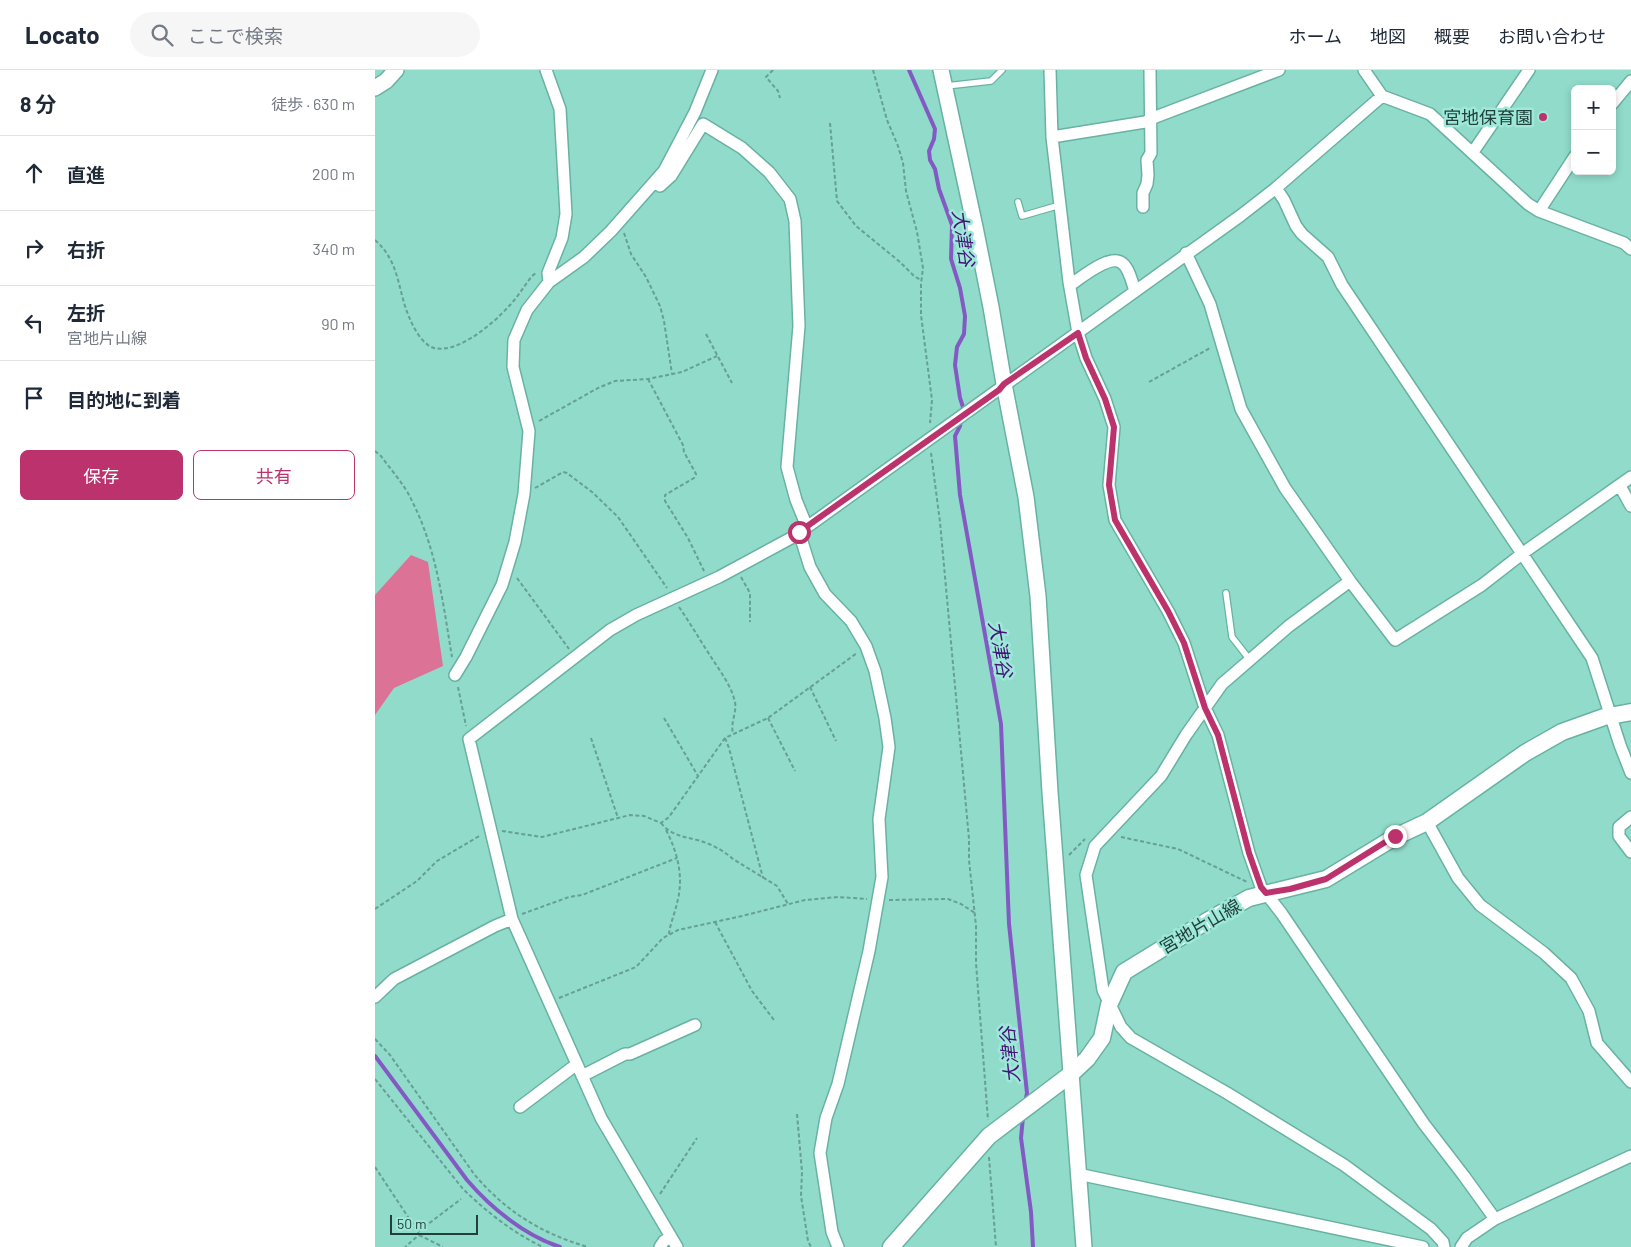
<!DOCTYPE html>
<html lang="ja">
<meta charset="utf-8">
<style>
body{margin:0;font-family:Barlow,"Noto Sans JP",sans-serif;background:#f6f6f7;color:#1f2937}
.controls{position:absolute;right:15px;top:15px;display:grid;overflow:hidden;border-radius:8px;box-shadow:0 2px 8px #0003}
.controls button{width:45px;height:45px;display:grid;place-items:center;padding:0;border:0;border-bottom:1px solid #e0e1e3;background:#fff;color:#1f2937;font:25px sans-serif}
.scale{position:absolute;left:15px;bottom:12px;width:88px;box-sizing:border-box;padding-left:5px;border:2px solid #22403a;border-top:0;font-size:14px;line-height:18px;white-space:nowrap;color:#22403a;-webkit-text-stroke:4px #9de8d8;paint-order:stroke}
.stop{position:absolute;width:15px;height:15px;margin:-11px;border:4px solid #bc326d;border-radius:50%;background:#fff}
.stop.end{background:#bc326d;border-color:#fff;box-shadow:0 1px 5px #0008}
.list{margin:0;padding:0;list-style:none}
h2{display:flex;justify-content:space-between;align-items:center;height:65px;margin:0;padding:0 20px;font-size:21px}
h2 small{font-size:16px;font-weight:400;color:#747a83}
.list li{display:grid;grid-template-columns:32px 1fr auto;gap:15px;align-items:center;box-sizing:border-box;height:75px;padding:0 20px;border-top:1px solid #e0e1e3}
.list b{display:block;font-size:19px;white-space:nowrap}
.list p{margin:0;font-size:16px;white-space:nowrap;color:#747a83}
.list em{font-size:16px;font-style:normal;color:#747a83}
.actions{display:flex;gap:10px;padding:15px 20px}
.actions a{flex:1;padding:11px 0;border:1px solid #bc326d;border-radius:8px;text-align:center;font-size:18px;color:#bc326d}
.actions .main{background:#bc326d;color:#fff}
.icon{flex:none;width:28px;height:28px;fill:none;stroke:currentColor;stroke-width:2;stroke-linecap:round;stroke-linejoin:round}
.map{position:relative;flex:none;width:1256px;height:1177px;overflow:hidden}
header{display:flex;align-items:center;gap:30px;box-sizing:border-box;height:70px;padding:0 25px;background:#fff;border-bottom:1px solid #e0e1e3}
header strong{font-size:24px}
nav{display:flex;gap:28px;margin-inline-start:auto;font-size:18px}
.search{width:350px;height:45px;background:#f6f6f7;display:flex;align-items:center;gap:12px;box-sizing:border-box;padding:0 18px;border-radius:28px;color:#747a83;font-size:19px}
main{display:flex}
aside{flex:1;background:#fff}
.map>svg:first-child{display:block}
</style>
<header>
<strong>Locato</strong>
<div class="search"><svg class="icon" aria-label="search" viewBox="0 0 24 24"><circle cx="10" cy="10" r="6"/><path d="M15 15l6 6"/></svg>ここで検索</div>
<nav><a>ホーム</a><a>地図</a><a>概要</a><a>お問い合わせ</a></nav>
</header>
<main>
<aside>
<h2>8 分<small>徒歩 · 630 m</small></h2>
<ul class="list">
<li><svg class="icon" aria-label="ahead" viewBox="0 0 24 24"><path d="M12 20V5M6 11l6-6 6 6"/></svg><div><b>直進</b></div><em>200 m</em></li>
<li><svg class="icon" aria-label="right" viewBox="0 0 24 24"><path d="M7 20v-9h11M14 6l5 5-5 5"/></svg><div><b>右折</b></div><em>340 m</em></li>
<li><svg class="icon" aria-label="left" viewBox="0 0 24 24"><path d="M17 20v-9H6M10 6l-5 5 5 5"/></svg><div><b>左折</b><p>宮地片山線</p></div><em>90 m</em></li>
<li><svg class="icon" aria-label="arrive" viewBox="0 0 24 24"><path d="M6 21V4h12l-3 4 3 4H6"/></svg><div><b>目的地に到着</b></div></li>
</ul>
<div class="actions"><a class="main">保存</a><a>共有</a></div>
</aside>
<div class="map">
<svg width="1256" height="1177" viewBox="0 0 1256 1177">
<rect width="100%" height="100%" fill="#91dbcb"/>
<path fill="#dc7296" d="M36 485 53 492 68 596 19 618 0 645V525Z"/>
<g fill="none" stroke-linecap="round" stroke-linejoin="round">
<path stroke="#835ac3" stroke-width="4" d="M534 0 560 59 559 69 554 81 555 90 560 99 564 119 577 155 576 189 585 218 590 246 589 264 582 277 580 295 585 328 588 337 587 342
M586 349 585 356 580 366 585 425 626 654 634 854 652 1023 650 1033
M0 986 92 1110C116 1138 149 1165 185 1177
M648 1047 646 1068 656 1142 658 1177"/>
<g stroke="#69b2a3" stroke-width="8">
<path id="service" d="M571 16 616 11 627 0
M643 132 647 146 685 135
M851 523 857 567 875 590"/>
</g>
<g stroke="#69b2a3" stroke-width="14">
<path id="minor" d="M171 0 185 39 191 144 187 168 173 203 174 212
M675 0 677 67 694 212 703 263 711 288 730 329 739 357 734 415 740 450 793 541 809 573 830 638 843 665 874 783 886 817 907 844 1049 1054 1089 1106 1120 1149
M989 0 1007 26 1055 44 1153 134 1164 141 1249 173 1256 179
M1237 34 1256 11
M677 67 770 52 783 46 904 0
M1098 82 1154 0
M280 111 285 116 296 106 328 54 367 78 394 102 415 129 420 151 424 256 412 397 421 430 432 457
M901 118 909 130 921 156 927 164 953 187 967 215 1217 588 1245 675 1256 703
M768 137V123L772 114 773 105 772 90 776 83 775 0
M1164 141 1200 86
M811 183 835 234 866 339 910 418 975 511 1020 570 1107 515 1148 483 1256 407
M695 215C706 208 735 183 747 193 754 198 757 212 760 221
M1245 416 1256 436
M424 462 435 497 450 524 476 551 491 576 500 601 510 648 514 677 504 749 507 807 494 881 463 1014 451 1048 445 1083 457 1162 463 1177
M975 511 914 556 847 614 811 665 786 706 720 776 711 805 728 920 746 957 756 968 852 1023 969 1095 1056 1159 1068 1172 1069 1177
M80 605 91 587 127 515 140 472 149 424 154 361 138 297 139 270 152 240 174 212 209 187 236 161 289 101 320 42 337 0
M1256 747 1244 757V766L1256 782
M1052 752 1083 808 1105 835 1169 883 1196 908 1214 941 1222 973 1256 1012
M0 927 19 909 120 856 137 849
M207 1006 250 984H255L320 955
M145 1037 202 994
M703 1104 1048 1177
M285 1177 289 1171 296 1167
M302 1177 226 1048 137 849 94 669 235 560 261 545 344 507 418 467 865 146 901 118 1007 26
M1086 1177 1092 1168 1120 1149 1256 1086"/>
</g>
<g stroke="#69b2a3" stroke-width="18">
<path id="tertiary" d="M566 0 600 157 616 237 629 314 651 427 663 526 675 722 709 1177
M0 18 11 11 21 0"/>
</g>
<g stroke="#69b2a3" stroke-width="19">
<path id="secondary" d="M516 1177 614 1066 696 1004 712 989 727 968 734 935 749 902 832 851 874 828 951 809 1020 767 1052 752 1150 683 1187 662 1229 647 1256 642"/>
</g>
<path stroke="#669f93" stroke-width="2" stroke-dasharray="4 2.5" stroke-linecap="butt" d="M398 0 391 7 403 21 405 28
M498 0 512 50 523 76 528 93 531 121 542 162 548 198 546 214V245L557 330 555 353
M455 53 462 131 481 156 525 192 539 206 546 210
M249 163 256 184 271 207 285 236 289 251 297 304
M0 170C26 193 22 221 35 249 39 259 48 275 59 278 83 284 119 253 134 236 143 227 149 216 157 206L161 203
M331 264 357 313
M273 309 308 375 309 382 321 404 319 408 290 425V431L313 468 329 501
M774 312 835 278
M164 351 223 318 240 311 273 309 307 302 342 286
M0 381 6 386C16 400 30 415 37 431 62 480 68 534 77 587
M556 383 565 452 594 769V790L601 856V893L613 1050
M160 418 188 402 192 403 217 422 243 447 292 518
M366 507 375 523V552
M142 508 194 579
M304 537C315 553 325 570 336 587 345 601 356 615 360 632 362 643 355 653 358 663
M83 617 91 656
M435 617 461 671
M289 648 323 706
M393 648 420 701
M216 668 243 748
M350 668 354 678 388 808
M286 753C296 766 311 767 326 771 338 775 349 781 358 789L402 816 413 834
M291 760C303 783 309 808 302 833 300 843 295 854 294 864
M127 761 167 767 255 745 269 746 286 753 294 747 350 668 393 648 482 583
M746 767 803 779 872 812
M694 785 710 769
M514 830 573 829 586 834 600 843
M0 839 42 811 62 791 106 765
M147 844 194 827 207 825 302 788
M340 852 377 921 399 950
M184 928 261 897 288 868 303 860 367 846 430 830 463 827 492 829
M0 969 15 985 99 1104C130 1141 167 1164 213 1177
M0 1009 88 1119C112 1142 138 1163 168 1177
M422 1044 427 1102 426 1126 433 1171 436 1177
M614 1087 621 1177
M0 1097 43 1162 44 1165 30 1177
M285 1124 322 1068
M44 1161 86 1129
M44 1165 68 1177"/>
<use href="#service" stroke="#fff" stroke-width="5.5"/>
<use href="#minor" stroke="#fff" stroke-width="11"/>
<use href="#tertiary" stroke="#fff" stroke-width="15"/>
<use href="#secondary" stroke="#fff" stroke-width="16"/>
</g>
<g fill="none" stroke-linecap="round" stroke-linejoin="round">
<path stroke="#bc326d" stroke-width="6" d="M424 462 624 320 629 314 703 263 711 288 730 329 739 357 734 415 740 450 793 541 809 573 830 638 843 665 874 783 886 817 891 823 915 819 951 809 1020 766"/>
</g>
<circle fill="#bc326d" stroke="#9de8d8" stroke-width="2" cx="1168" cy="47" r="5"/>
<g text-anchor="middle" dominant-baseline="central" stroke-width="5" stroke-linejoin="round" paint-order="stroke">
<g font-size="18" fill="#22403a" stroke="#9de8d8" text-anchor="end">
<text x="1158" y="47">宮地保育園</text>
</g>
<g font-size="18" fill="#22403a" stroke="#9de8d8">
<text transform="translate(825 856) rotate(-30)">宮地片山線</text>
</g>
<g font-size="19" font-style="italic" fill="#441577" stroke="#9de8d8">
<text transform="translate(589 168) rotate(82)">大津谷</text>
<text transform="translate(626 579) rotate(80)">大津谷</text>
<text transform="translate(634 985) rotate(-96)">大津谷</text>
</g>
</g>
</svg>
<div class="controls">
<button>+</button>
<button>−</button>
</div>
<div class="scale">50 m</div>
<div class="stop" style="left:424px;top:462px"></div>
<div class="stop end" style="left:1020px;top:766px"></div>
</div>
</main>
